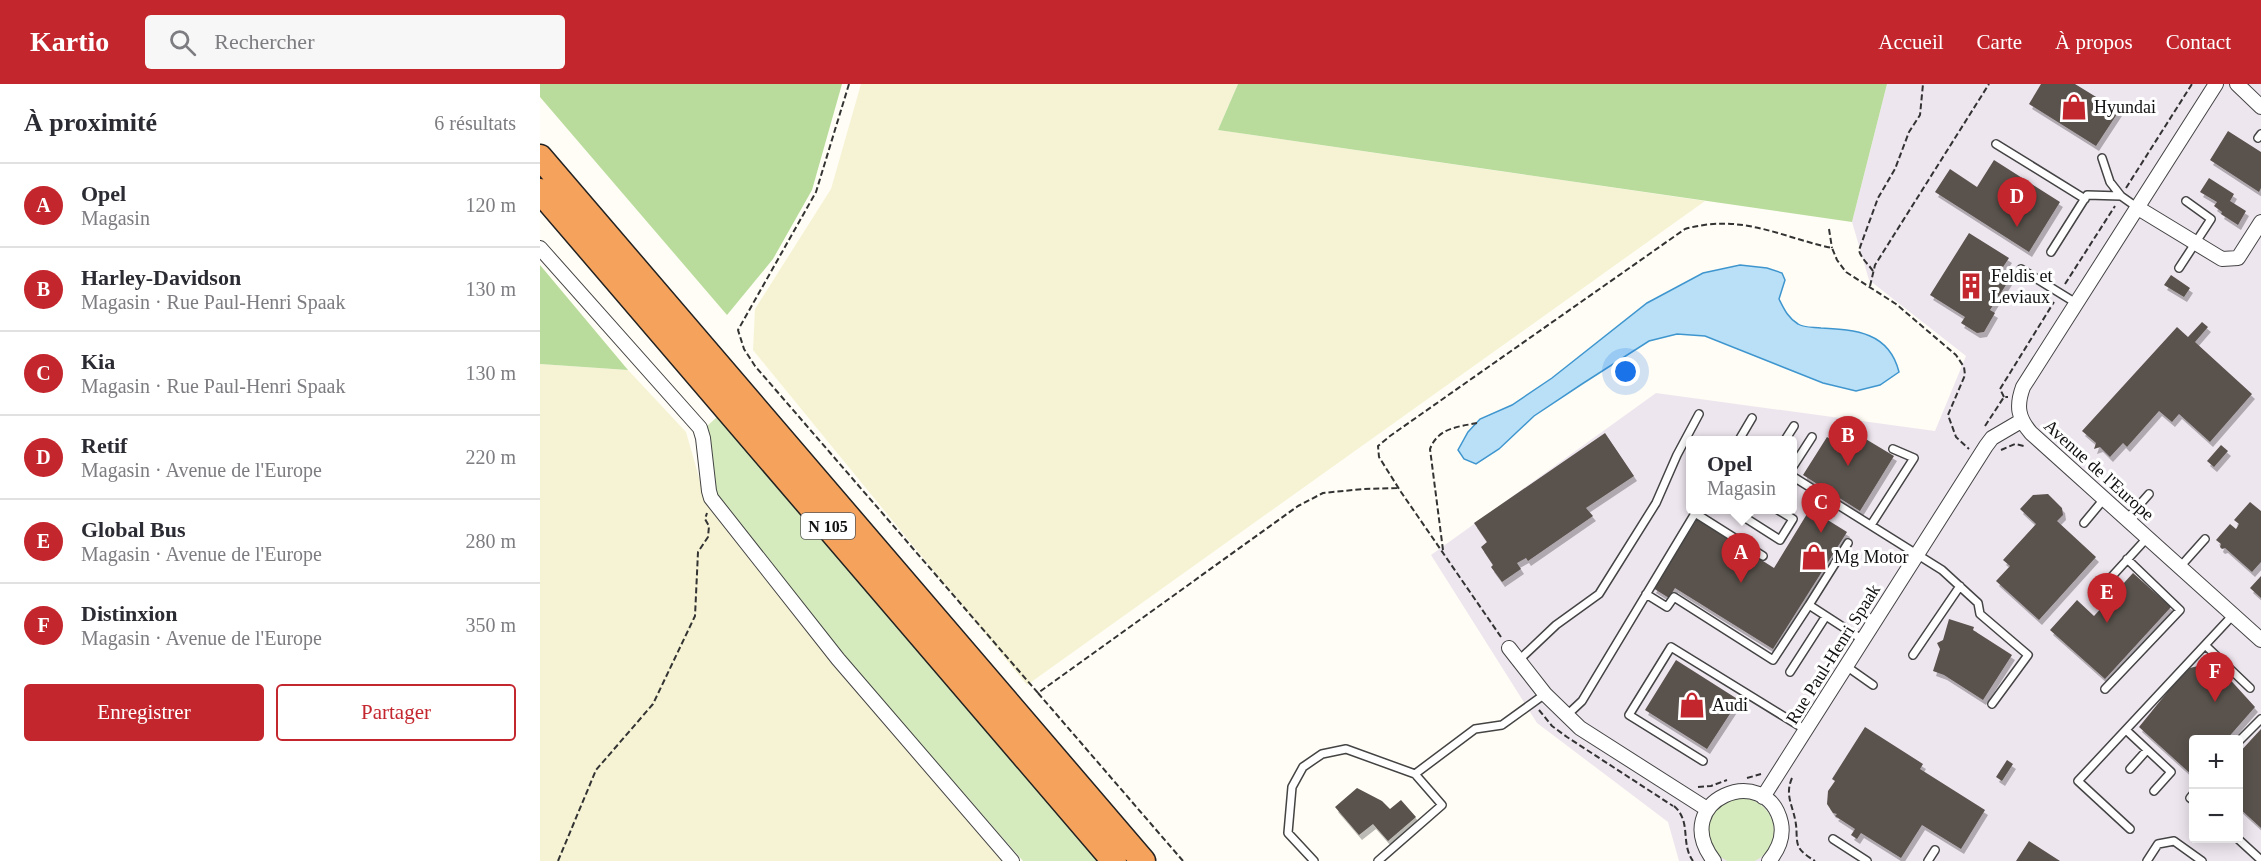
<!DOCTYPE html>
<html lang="fr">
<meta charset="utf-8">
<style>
body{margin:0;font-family:"Times New Roman",serif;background:#f7f7f7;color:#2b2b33}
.controls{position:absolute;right:18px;bottom:18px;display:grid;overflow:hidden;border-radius:6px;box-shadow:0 3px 15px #0003}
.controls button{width:54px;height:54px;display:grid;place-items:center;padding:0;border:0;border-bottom:2px solid #e1e1e2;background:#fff;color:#2b2b33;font:30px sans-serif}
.you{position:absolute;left:1086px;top:288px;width:21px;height:21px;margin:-15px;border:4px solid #fff;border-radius:50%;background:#1a73e8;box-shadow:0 0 0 9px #1a73e833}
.badge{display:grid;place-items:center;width:39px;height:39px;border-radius:50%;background:#c4262e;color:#fff;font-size:20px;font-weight:700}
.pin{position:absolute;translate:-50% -50px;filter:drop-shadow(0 2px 3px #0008)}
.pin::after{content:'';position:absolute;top:32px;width:21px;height:18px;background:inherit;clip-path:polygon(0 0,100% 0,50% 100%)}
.popup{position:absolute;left:1146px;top:352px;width:111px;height:78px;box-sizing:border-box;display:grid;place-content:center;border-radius:6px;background:#fff;filter:drop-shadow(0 2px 4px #0005);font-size:20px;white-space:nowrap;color:#7c7c81}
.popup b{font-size:22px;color:#2b2b33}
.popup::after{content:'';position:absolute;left:50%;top:100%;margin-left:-12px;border:12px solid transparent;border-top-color:#fff}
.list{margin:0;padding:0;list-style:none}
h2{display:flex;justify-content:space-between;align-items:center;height:78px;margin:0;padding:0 24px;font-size:26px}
h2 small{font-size:20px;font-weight:400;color:#7c7c81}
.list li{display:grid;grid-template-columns:39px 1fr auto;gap:18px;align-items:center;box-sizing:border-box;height:84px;padding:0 24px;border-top:2px solid #e1e1e2}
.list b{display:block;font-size:22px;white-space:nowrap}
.list p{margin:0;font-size:20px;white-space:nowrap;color:#7c7c81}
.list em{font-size:20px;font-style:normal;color:#7c7c81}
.actions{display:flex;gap:12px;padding:18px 24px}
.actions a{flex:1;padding:14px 0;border:2px solid #c4262e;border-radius:6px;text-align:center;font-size:21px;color:#c4262e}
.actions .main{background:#c4262e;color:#fff}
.icon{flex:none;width:33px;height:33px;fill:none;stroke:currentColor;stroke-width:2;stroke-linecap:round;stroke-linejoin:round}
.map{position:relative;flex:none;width:1721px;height:777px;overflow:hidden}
header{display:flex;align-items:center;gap:36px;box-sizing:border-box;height:84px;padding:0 30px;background:#c4262e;color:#fff}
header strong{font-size:28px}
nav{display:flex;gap:33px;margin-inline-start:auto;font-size:21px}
.search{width:420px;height:54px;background:#f7f7f7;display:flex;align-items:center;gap:15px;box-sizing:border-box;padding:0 21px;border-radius:6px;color:#7c7c81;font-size:22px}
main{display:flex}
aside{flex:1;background:#fff}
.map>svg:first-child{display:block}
</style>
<header>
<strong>Kartio</strong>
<div class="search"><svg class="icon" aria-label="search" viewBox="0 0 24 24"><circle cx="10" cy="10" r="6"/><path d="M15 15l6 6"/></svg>Rechercher</div>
<nav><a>Accueil</a><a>Carte</a><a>À propos</a><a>Contact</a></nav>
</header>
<main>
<aside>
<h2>À proximité<small>6 résultats</small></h2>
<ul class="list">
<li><span class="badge">A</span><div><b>Opel</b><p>Magasin</p></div><em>120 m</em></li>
<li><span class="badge">B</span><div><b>Harley-Davidson</b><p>Magasin · Rue Paul-Henri Spaak</p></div><em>130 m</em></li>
<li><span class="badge">C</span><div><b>Kia</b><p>Magasin · Rue Paul-Henri Spaak</p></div><em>130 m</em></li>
<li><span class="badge">D</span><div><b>Retif</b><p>Magasin · Avenue de l'Europe</p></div><em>220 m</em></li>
<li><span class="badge">E</span><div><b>Global Bus</b><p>Magasin · Avenue de l'Europe</p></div><em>280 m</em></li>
<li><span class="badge">F</span><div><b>Distinxion</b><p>Magasin · Avenue de l'Europe</p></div><em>350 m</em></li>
</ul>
<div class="actions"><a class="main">Enregistrer</a><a>Partager</a></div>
</aside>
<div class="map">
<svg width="1721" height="777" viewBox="0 0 1721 777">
<defs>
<filter id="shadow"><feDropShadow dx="3" dy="5" stdDeviation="0" flood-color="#0004"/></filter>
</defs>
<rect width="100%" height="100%" fill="#fffdf5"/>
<path fill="#eee6ef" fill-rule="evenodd" d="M1347 0H1721V777H1139L1128 738 997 639 891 471 1116 309 1395 347 1426 272 1329 196 1312 138ZM1150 356H1252V426H1150ZM1654 656H1698V754H1654Z"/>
<path fill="#f6f3d4" d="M321 0H698L678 46 1165 117 487 601 213 266 215 225 291 105Z
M0 280 88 286 146 348 166 418 465 777H0Z"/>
<path fill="#d5ebbd" d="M177 333 557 777H483L319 590 239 494 175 410 166 343Z
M1168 747a33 33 0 1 1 66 0a33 33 0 1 1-66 0Z"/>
<path fill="#b9dc9c" d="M0 0H302L272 106 233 175 187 231 0 13Z
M698 0H1347L1312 138 678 46Z
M0 181 88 286 0 280Z"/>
<path fill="#b9e0f7" stroke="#3f96cf" stroke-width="1.5" d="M1200 181 1227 184 1242 189 1245 196 1239 215C1244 225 1248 234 1258 240 1264 244 1274 243 1281 244 1316 246 1349 248 1359 288L1340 301 1316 307 1283 299 1165 252 1137 250 1109 257 1042 300 994 332 959 365 936 380 924 375 918 366 928 348 940 335 972 321 1012 294 1107 219 1163 189Z"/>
<path fill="#5a524d" filter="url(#shadow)" d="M1501 0H1535L1579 27 1556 62 1489 20Z
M1688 47 1721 68V104L1719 108 1670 76Z
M1454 76 1520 118 1489 168 1395 108 1410 85 1437 103Z
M1669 94 1694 110 1690 117 1706 127 1698 141 1681 130 1682 128 1674 122 1677 118 1660 108Z
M1429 149 1469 174 1461 186 1471 193 1450 226 1455 229 1444 248 1437 249 1421 239 1425 233 1390 211Z
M1631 191 1650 204 1644 213 1624 201Z
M1662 238 1668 243 1655 258 1712 310 1670 358 1639 330 1632 338 1619 327 1587 363 1583 359 1570 373 1560 363 1554 365 1556 359 1542 347 1637 243 1648 253Z
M1065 349 1094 392 1046 424 1053 432 988 477 986 474 977 479 981 485 962 498 951 483 953 481 941 463 947 458 934 439Z
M1287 353 1314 370 1324 354 1354 372 1320 427 1263 391Z
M1681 361 1688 367 1674 383 1667 377Z
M1508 410 1522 424 1523 431 1517 437 1556 473 1499 536 1456 497 1470 482 1463 476 1496 440 1480 425 1493 411Z
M1710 418 1721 427V478L1712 488 1685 464 1682 465 1680 463 1681 460 1676 456 1690 440 1696 445 1699 440 1694 436Z
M1270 425 1307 448 1233 565 1135 504 1129 514 1113 504 1157 435 1234 484Z
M1593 489 1631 523 1565 595 1510 546 1537 516 1554 532Z
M1721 492V514L1710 504Z
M1409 535 1434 543 1433 546 1472 571 1443 616 1404 591 1393 587 1400 565 1397 559 1403 556Z
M1136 576 1199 616 1167 665 1105 626Z
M1658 582 1668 583 1685 590 1715 623 1686 656H1653V692L1599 643 1646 585Z
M1325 643 1383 680 1380 685 1445 726 1421 765 1382 741 1361 774 1321 749 1317 755 1311 751 1315 745 1295 732 1297 730 1293 729 1287 720 1288 707 1295 697 1292 695Z
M1721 645V744L1698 723V670Z
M1467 676 1473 680 1462 697 1456 693Z
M817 704 842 717 850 725 861 716 876 733 848 757 833 740 819 751 795 723Z
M1489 757 1520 777H1476Z"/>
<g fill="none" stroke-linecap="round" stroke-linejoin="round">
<g stroke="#444" stroke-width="10">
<path id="lane" d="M1718 54 1721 50
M1456 60 1545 115
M1562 74 1570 98 1581 112
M1511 168 1547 111 1581 112 1598 124
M1639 184 1671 135 1646 117
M1481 185 1536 219
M1199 356 1212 334
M1245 356 1254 342
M1252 384 1272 353
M1252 392 1402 486 1438 519 1440 530 1488 571 1452 620
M1193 426 1240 456 1253 435 1238 426
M1155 429 1223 472
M1587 435 1609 410
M1544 439 1564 415
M1331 441 1374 374 1353 365
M1640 483 1665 455
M1106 510 1127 523 1134 513 1233 576 1269 521 1323 556
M1554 512 1607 454
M1269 521 1308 459
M1665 561 1710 604
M1373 571 1420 502
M979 576 1016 541 1059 510 1116 419 1137 371 1159 330
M1306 582 1333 601
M1250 588 1286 532
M1565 605 1640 526 1587 475
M1026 632 1042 617 1157 426
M1586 646 1631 688 1614 707
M1698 658 1721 635
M1163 677 1089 631 1131 563 1266 646
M1590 685 1607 666
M875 690 935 645 962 641 1005 610
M1654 709 1650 714 1654 717
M1590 745 1538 697 1693 531
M1697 754 1721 776
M1293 755 1327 777
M774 777 748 749 752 703 763 683 782 670 806 665 875 690 902 721 838 777
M1388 777 1395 766
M1607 777 1618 760 1634 757 1662 777"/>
</g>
<g stroke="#444" stroke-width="16">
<path id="street" d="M1676 0 1483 303C1476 322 1478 334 1491 349L1721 556
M1697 0 1721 23
M1598 124 1682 175 1698 174 1721 138
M0 164 160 344 163 354 169 407 171 414 298 575 472 777
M969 564 1005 610 1040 644 1167 725
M1223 713 1446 362 1452 354 1481 337
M1174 777C1127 716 1227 676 1241 739 1244 754 1238 766 1229 777"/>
</g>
<g stroke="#222" stroke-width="27">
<path id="highway" d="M0 73 603 777
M0 107 574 777"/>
</g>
<path stroke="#333" stroke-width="2" stroke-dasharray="6 3" stroke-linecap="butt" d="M309 0 276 108 198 246 204 265 215 282 498 609 758 422 783 409 823 405 858 404
M1586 104 1652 0
M1289 145 1292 164
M1333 187C1329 181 1320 173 1319 166L1338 114 1355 85 1369 48 1380 31 1383 0
M1525 200 1575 122
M1330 202 1335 181 1449 0
M1464 313 1460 305 1514 218
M1445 342 1464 313H1468
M1461 366 1475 360 1484 362
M903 466 890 365C898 344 917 343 937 339
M961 553 861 408 839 373 838 362 850 352 1145 145C1202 129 1240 153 1292 164L1297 176 1306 188 1356 220 1416 271 1424 283 1425 291 1408 331 1416 353 1429 365
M498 609 643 777
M999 626 1012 642 1027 653 1133 722
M1207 694 1221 690
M1252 694C1244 712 1254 723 1256 741 1257 747 1256 755 1258 761 1260 768 1269 773 1275 777
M1158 703 1171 702 1187 696
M1134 722C1152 738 1140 759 1153 777
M18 777 56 686 113 620 155 532 158 468 168 453 169 442 165 435 167 429"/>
<use href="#lane" stroke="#fff" stroke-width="7"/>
<use href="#street" stroke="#fff" stroke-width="14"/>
<use href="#highway" stroke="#f5a25d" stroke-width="24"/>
</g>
<defs>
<g id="shop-bare" transform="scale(2.07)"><path d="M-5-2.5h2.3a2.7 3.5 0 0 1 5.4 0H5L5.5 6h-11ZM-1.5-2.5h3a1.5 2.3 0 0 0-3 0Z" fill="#c4262e" stroke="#fff" stroke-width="2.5" paint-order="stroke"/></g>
<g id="building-bare" transform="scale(2.07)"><path d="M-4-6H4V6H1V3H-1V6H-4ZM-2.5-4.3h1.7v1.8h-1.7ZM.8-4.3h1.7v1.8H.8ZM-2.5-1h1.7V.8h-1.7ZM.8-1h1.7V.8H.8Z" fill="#c4262e" stroke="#fff" stroke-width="2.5" paint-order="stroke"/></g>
</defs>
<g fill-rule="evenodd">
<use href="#shop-bare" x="1534" y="23"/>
<use href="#building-bare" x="1431" y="202"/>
<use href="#shop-bare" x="1274" y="473"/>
<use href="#shop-bare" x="1152" y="621"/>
</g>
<g text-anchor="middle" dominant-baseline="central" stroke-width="6" stroke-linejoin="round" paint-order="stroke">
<rect fill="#fff" stroke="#585858" stroke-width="1.5" x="261" y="429" width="54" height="26" rx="4.5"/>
<g font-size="16" font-weight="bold" fill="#111">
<text x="288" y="442">N 105</text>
</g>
<g font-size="18" fill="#111" stroke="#fff" text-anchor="start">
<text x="1554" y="23">Hyundai</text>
<text x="1451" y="192">Feldis et<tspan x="1451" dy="21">Leviaux</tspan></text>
<text x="1294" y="473">Mg Motor</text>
<text x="1172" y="621">Audi</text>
</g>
<g font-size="18" fill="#111" stroke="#fff">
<text transform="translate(1559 386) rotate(42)">Avenue de l'Europe</text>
<text transform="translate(1293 570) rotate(-58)">Rue Paul-Henri Spaak</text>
</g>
</g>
</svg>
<div class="controls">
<button>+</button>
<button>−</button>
</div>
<div class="you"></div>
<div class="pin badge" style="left:1201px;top:499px">A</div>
<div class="popup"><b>Opel</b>Magasin</div>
<div class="pin badge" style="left:1308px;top:382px">B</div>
<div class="pin badge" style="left:1281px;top:449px">C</div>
<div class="pin badge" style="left:1477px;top:143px">D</div>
<div class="pin badge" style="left:1567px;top:539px">E</div>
<div class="pin badge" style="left:1675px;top:618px">F</div>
</div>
</main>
